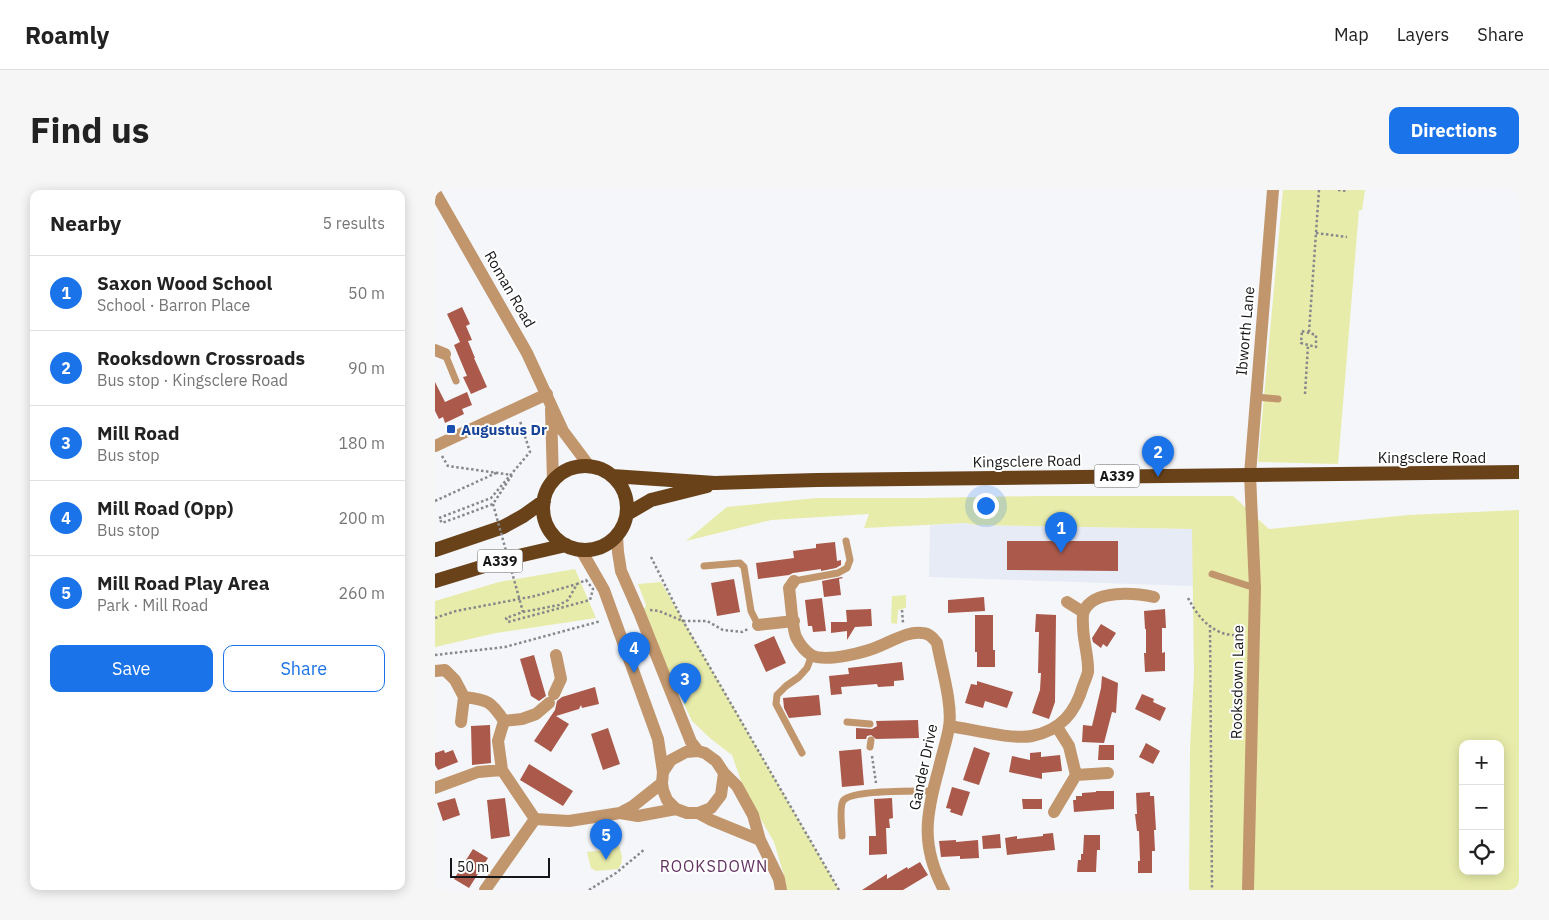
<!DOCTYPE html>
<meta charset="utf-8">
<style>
body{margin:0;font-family:"IBM Plex Sans",sans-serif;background:#f6f6f6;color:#222}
.controls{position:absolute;right:15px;bottom:15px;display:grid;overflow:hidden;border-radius:10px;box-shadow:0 2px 12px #0003}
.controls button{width:45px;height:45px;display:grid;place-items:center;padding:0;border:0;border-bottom:1px solid #e0e0e0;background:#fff;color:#222;font:25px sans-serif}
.scale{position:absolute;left:15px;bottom:12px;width:100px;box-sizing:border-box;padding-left:5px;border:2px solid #161618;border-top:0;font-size:14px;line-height:18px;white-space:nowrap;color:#161618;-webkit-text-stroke:4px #fff;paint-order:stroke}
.you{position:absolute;left:550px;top:315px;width:18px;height:18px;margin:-12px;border:4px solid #fff;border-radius:50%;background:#1a73e8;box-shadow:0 0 0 8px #1a73e833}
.badge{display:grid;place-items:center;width:32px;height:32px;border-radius:50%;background:#1a73e8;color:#fff;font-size:16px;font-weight:700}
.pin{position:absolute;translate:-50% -41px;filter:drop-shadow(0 1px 2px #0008)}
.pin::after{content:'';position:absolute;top:26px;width:18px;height:15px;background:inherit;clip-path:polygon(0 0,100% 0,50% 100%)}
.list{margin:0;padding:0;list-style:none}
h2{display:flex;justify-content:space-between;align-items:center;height:65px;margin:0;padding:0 20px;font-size:21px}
h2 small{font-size:16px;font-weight:400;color:#767676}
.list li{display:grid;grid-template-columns:32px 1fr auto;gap:15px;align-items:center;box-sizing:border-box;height:75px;padding:0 20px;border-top:1px solid #e0e0e0}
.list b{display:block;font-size:19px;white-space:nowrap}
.list p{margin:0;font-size:16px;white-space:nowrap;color:#767676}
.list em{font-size:16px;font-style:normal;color:#767676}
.actions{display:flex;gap:10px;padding:15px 20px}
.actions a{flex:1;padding:11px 0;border:1px solid #1a73e8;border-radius:10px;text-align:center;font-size:18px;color:#1a73e8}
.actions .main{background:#1a73e8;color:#fff}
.icon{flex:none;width:28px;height:28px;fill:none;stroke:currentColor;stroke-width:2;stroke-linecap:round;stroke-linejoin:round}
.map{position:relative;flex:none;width:1084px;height:700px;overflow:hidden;border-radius:10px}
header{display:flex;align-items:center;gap:30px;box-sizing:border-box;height:70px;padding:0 25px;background:#fff;border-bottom:1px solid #e0e0e0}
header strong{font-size:24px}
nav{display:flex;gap:28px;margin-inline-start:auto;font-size:18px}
.intro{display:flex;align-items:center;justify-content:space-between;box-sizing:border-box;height:120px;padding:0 30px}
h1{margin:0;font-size:35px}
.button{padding:12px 22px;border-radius:10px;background:#1a73e8;color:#fff;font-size:18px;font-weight:700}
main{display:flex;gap:30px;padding:0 30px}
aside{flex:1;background:#fff;border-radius:10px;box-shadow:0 2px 12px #0003}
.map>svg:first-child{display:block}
</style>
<header>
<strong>Roamly</strong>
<nav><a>Map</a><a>Layers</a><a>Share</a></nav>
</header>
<div class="intro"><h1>Find us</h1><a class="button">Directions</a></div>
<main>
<aside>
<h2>Nearby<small>5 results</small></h2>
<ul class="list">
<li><span class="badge">1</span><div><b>Saxon Wood School</b><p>School · Barron Place</p></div><em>50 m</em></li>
<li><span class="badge">2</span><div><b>Rooksdown Crossroads</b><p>Bus stop · Kingsclere Road</p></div><em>90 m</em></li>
<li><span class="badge">3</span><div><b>Mill Road</b><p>Bus stop</p></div><em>180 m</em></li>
<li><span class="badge">4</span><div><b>Mill Road (Opp)</b><p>Bus stop</p></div><em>200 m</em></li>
<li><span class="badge">5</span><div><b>Mill Road Play Area</b><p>Park · Mill Road</p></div><em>260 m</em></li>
</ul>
<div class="actions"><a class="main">Save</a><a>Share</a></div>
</aside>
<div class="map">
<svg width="1084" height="700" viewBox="0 0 1084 700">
<rect width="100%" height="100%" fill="#f4f6fa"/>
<path fill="#e7ebf6" d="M530 333 542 335 758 339V396L494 387 495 335Z"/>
<path fill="#e8ecaa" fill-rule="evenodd" d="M848 0H930L927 20H924L903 274 823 272Z
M603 306H798L834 339 973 325 1084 320V700H754L755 558 759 484 757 339 542 335 530 333 429 338 434 324 336 330 251 351 292 317 382 308H489ZM1028 554H1065V681H1028Z
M140 379 161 428 61 443 0 457V411L64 392Z
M226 392 404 700H352L350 689 339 652 310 602 297 565 276 549 257 531 207 424 211 415 203 394Z
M471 405V418L463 420 462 434 456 433 457 406Z
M184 656C187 665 189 671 183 679L161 681 156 678 152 662 170 660Z"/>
<path fill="#aa594a" d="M27 117 35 134 31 136 37 150 33 151 40 168H39L52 197 36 204 28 187 32 186 19 155 25 152 12 124Z
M0 192 10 212 32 202 37 215 27 219 29 224 10 233 8 227 4 229 0 221Z
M572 351H683V381L572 380Z
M400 352 402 371 406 370V375L401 378 386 381V379L358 383 354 385 323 389 321 373 359 368 358 361 381 358V354Z
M407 387 408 388 404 389 406 405 389 407 387 391Z
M299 389 305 422 282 426 276 393Z
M549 407 550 421 513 423V410Z
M387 408 391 441 378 442 377 436H373L370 410Z
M436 419 437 436 420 437 412 450V441L396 443V432H412L411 420Z
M730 419 731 438H727V463L730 462V481L710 482 709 463H711V439H710L709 421Z
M601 424 621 425 620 512 614 529 597 523 605 500 606 483H603L604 442H600Z
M540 425H558V460H560V477H542V462H540Z
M666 434 681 443 672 457 668 454 666 458 658 452 657 448Z
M339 446 351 473 331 482 319 455Z
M99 465 111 506 104 511 96 506 85 469Z
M467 472 469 490 459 491V496L443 497 442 494 406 497 407 504 396 505 394 486 414 484 413 478Z
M667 486 683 493 681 523 677 522 669 553 647 552 648 535 657 536 666 498Z
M542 491 578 502 572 518 550 511 548 518 530 513 536 494 542 495Z
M160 497 164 514 147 518 146 515 144 519 121 526 134 534 116 562 99 551 120 520 122 511 127 507Z
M707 504 719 509 718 512 731 518 725 531 700 519Z
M384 505 386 525 354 528 349 518 348 508Z
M483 530 484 548 441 549 436 545 432 546 431 549H421V538L437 539 442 536 441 531Z
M55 535 56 573 37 575 36 536Z
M173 538 185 574 168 580 156 544Z
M711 553 725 561 718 574 704 567Z
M664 555H679V570H663Z
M539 557 555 563 544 595 528 590Z
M426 559 429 595 407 597 404 561Z
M9 560 10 563 18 560 23 572 3 580 0 575V563Z
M606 562V567L625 565 627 581 607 583V589L574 582 577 566 595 570V563Z
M94 574 138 601 128 616 85 590Z
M517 597 535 602 527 626 515 622 516 619 511 618Z
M661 601H679V619L639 622 638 610H641V606H647V603L661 602Z
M715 602V606H719L721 640H719L720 661H717V683H703V671H705L704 641H702L700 624H702L701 603Z
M20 608 25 625 8 631 2 613Z
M70 608 75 646 56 649 52 610Z
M457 608 458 628 454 629 455 638H451L452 664 434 665V646H441L439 609Z
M587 609H607V619H588Z
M618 643 620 660 572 665 570 648 582 646V649L608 646V644Z
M565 644 566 658 548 659 547 646Z
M649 645H665V660H662L661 682H642L643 670H646V664H648Z
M521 650V652L543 650 544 668 525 669V666L506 667 504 651Z
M38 659 53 668 34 698 19 689Z
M485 672 493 685 468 700H427L452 684V689L472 677 473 679Z"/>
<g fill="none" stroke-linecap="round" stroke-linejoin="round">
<path stroke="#87888b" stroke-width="2.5" stroke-dasharray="2.5 2.5" stroke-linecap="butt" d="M903 0 913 1
M881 43 912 47
M867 141 881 145V157L866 153Z
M874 142 884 0
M870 204 873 155
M7 266 13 276 77 285
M77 285 58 314 7 333 4 328 56 308 95 262 85 231
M0 311 61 283
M216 367 248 431 404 700
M151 390 158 399 155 410 73 432 71 428 88 422 124 415 133 410 142 394Z
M753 408C761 423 770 436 787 443 793 445 801 445 807 446
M215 420 224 421 248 431H272L288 440 307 442 313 439
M467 420 468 433
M0 428 21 421 100 406 142 394
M775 435 777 700
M0 465 70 457 166 431
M437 566 441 593
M154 700 181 683 210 659"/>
<path stroke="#c1966d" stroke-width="7" d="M10 164 21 191
M821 207 843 209
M269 376 305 373 309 377 316 421 323 435
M777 384 820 398
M359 391 403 383 412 378 415 370 411 351
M412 532 435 534
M435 557 436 550
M367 563 341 514 342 505 351 496 364 487 372 478 377 465
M407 646C407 638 404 618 408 611 415 600 482 601 497 601"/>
<path stroke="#c1966d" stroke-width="12" d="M0 160 10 164
M359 391 354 398C356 410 357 437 361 447 364 453 370 461 376 465 391 473 432 462 447 455 459 450 474 441 487 443 494 443 498 448 502 453 506 476 518 515 514 537 512 550 507 564 504 578 491 624 485 655 509 700
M632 412 648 422
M323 435 359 431
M0 481 10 480 20 490 29 507 26 532
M119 504 126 489 121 465
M29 507C53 510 56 511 69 531
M69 531 63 551 67 580 100 629
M69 531 87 529 101 524 114 513
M514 536C536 539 577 550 597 546 626 540 640 523 648 496 650 491 652 486 653 482 654 468 648 450 648 436 648 432 647 425 649 421 659 399 700 403 719 407
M641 585 673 583
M0 598 43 582 67 580
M619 622 641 585 634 556 622 537
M185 623 198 616 227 593
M100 629 134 631 185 623 203 626 241 619
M50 700 100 629
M813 700 820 398 815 284"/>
<path stroke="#c1966d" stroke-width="12" d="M0 2 92 163 128 241 155 277
M116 219 118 291
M0 256 112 204
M815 284 838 0
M182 346 183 362 186 381 204 422 256 552 263 561
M146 360 169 400 223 549 228 582 227 593 228 600 232 610 241 619 252 623H263L276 618 286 605 289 583
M228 582 236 570 251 562 263 561 270 563 281 571 289 583 302 596 318 625 325 650 344 689 346 700
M263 623 276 630 325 650"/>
<path stroke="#694219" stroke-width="14" d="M108 318a42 42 0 1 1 84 0a42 42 0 1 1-84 0Z
M177 286 280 293 382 290 1084 282
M192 324 216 310 272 296
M0 360 68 337 88 326 109 311
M0 391 79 367 131 355"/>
<path stroke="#87888b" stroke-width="2.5" stroke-dasharray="2.5 2.5" stroke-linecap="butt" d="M58 314 88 422"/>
</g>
<rect fill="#1a4fb4" stroke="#fff" stroke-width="2" x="11" y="234" width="10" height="10" rx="2.5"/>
<g text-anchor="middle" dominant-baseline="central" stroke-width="4" stroke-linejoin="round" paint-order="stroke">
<g fill="#fff" stroke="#5c5c5d" stroke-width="1">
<rect x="659.5" y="274.5" width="45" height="23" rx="4"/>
<rect x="42.5" y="359.5" width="45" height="23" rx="4"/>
</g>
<g font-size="14" font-weight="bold" fill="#161618">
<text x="682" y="286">A339</text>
<text x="65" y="371">A339</text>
</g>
<g font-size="15" fill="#161618" stroke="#fff">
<text transform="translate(75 99) rotate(60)">Roman Road</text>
<text transform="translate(810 141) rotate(-85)">Ibworth Lane</text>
<text x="997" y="267">Kingsclere Road</text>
<text transform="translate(592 271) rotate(-1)">Kingsclere Road</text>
<text transform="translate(802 492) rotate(-89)">Rooksdown Lane</text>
<text transform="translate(488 577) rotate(-78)">Gander Drive</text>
</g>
<g font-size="15" font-weight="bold" fill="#164399" stroke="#fff" text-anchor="start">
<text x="26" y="239">Augustus Dr</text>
</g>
<g font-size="16" letter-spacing="1" fill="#633263" stroke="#fff">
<text x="279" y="676">ROOKSDOWN</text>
</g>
</g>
</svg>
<div class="controls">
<button>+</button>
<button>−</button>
<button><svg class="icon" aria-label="locate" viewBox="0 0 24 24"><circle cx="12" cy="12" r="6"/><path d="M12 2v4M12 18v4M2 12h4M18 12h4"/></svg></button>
</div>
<div class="scale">50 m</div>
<div class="you"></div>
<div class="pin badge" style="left:626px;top:363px">1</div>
<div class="pin badge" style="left:723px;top:287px">2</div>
<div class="pin badge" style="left:250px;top:514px">3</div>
<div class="pin badge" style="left:199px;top:483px">4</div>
<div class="pin badge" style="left:171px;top:670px">5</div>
</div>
</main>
